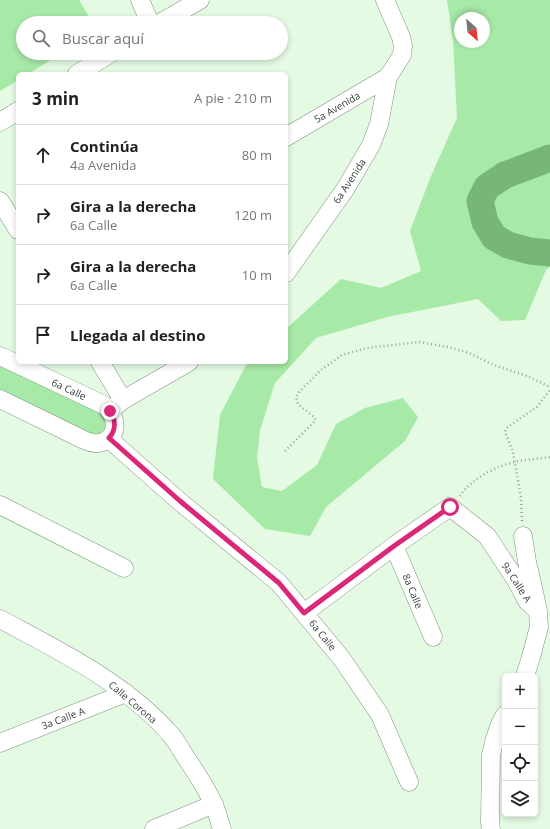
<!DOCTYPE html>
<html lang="es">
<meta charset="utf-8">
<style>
body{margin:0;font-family:"Open Sans",sans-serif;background:#f2f2f2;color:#222}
.controls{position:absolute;right:12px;bottom:12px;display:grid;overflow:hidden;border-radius:6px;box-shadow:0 2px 6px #0003}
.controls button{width:36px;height:36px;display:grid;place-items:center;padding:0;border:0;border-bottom:1px solid #e0e0e0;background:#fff;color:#222;font:20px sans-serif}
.compass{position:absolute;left:454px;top:12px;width:36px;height:36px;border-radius:50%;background:#fff;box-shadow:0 2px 6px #0003;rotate:153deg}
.stop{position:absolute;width:12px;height:12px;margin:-9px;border:3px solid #db2777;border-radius:50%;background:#fff}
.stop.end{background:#db2777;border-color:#fff;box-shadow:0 1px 4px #0008}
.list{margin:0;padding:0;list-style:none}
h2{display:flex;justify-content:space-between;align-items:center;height:52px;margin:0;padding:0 16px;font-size:17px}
h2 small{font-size:13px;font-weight:400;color:#767676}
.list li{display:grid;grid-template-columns:26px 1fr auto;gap:12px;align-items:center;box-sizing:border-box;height:60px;padding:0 16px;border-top:1px solid #e0e0e0}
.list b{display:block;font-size:15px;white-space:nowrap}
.list p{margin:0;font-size:13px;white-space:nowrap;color:#767676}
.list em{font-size:13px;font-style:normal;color:#767676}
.icon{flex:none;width:22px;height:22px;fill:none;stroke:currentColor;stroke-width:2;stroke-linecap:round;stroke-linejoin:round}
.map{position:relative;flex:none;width:550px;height:829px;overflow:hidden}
.search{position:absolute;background:#fff;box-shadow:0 2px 6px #0003;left:16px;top:16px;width:272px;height:44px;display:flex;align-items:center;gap:10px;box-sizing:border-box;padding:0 14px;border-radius:22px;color:#767676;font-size:15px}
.panel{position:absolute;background:#fff;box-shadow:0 2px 6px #0003;left:16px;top:72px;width:272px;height:292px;border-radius:6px}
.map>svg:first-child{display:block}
</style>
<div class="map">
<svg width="550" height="829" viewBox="0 0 550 829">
<rect width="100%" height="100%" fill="#e4fae3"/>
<path fill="#a7e9a7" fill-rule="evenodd" d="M0 0H79L93 23H23V53H62L28 74H18V80L0 91Z
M447 0H550V267L546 270 525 320 501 321 478 299 387 317 316 338 275 383 260 430 257 458 262 487 282 491 317 465 336 424 365 408 403 398 418 417 405 441 326 507 310 536 265 529 213 479 220 415 246 365 250 362H286V329L341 279 381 288 421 271 410 231 431 176 457 118 453 41ZM460 18H484V42H460Z
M0 356 108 408 106 441 0 399Z"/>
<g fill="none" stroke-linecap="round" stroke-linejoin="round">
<path stroke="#76b676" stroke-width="27" d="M550 158 505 175 487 187 480 201 485 222 494 237 508 245 530 251 550 253"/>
<g stroke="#7e937e" stroke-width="19">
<path id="minor" d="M140 0 150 23
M160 23 200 0
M77 74 111 53
M0 122 18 111
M286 137 388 77
M0 201 18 230
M286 273 346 188 371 145 379 124 388 77 402 55 403 46 401 37 385 0
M0 356 104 405C118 416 120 439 99 443 94 444 89 442 84 440L0 399
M100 362 123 400
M110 411 123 400 189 362
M109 439 179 501 279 583 342 659 380 715 409 782
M0 505 124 568
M523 536 527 562 534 592 537 607
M394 546 433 637
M304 613 394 546 450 507 487 536 516 580 527 601 538 611 539 627 531 657 525 676
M0 619C61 652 126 683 172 736 177 742 181 750 185 756 195 771 206 787 213 803 217 811 219 821 222 829
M0 743 126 693
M154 829 214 804
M491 829 490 823 491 755 495 739 500 724 505 715"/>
</g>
<path stroke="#96a695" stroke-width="2.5" stroke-dasharray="1 3" stroke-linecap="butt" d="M285 451 315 421V418L298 404 296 397 300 391 321 370 342 355 367 348 419 342 448 347 469 353 494 365 527 376 550 387
M460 496C471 479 496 466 515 462 527 459 539 459 550 457
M522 521 521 498 513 452 505 432 506 429 509 426 537 407 550 390"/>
<use href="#minor" stroke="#fff" stroke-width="18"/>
</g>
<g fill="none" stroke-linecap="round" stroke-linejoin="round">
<path stroke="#db2777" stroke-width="5" d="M110 411C116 420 116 430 109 438L180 501 279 583 304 613 394 546 450 507"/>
</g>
<g text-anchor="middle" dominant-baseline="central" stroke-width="3" stroke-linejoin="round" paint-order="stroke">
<g font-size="10" fill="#353e35" stroke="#fff">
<text transform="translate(337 107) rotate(-30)">5a Avenida</text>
<text transform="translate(349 181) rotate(-57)">6a Avenida</text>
<text transform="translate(69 389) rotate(25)">6a Calle</text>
<text transform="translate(517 582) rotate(57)">9a Calle A</text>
<text transform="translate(413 591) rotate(67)">8a Calle</text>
<text transform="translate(323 635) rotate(51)">6a Calle</text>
<text transform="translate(133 702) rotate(40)">Calle Corona</text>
<text transform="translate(63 718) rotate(-21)">3a Calle A</text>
</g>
</g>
</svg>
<div class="controls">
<button>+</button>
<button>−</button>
<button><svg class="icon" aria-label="locate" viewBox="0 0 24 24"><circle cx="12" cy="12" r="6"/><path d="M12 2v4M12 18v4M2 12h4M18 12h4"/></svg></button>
<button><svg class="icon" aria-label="layers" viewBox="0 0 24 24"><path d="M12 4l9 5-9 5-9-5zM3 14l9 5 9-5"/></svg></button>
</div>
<svg class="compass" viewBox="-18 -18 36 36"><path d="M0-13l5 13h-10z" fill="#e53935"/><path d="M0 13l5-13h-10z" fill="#767676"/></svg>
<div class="stop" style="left:450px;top:507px"></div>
<div class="stop end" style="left:110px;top:411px"></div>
<div class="search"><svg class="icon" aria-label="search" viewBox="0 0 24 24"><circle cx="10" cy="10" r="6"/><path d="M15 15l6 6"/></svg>Buscar aquí</div>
<section class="panel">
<h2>3 min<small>A pie · 210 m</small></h2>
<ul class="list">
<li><svg class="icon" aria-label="ahead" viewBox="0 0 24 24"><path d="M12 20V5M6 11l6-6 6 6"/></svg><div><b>Continúa</b><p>4a Avenida</p></div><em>80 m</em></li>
<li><svg class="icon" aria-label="right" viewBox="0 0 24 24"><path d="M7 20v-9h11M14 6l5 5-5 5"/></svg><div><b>Gira a la derecha</b><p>6a Calle</p></div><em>120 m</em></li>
<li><svg class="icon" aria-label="right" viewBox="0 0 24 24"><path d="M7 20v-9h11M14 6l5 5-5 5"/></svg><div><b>Gira a la derecha</b><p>6a Calle</p></div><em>10 m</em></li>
<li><svg class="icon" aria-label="arrive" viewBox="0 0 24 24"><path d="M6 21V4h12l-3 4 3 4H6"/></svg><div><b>Llegada al destino</b></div></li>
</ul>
</section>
</div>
